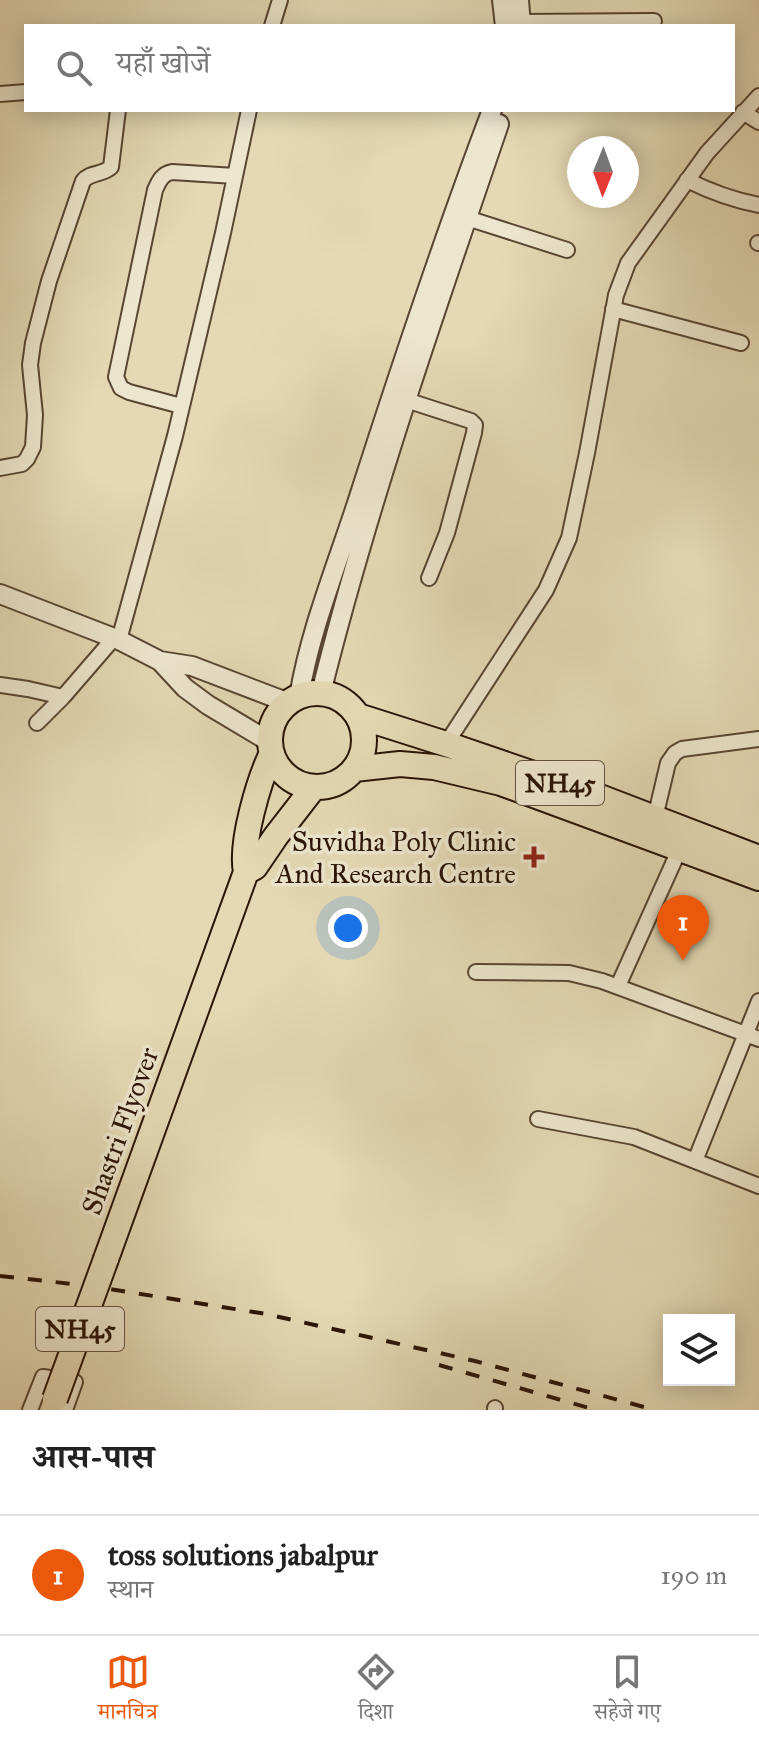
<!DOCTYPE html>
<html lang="hi">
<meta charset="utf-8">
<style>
body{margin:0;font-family:"IM FELL Great Primer","Noto Serif Devanagari",serif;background:#f6f6f6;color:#222}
.controls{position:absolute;right:24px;bottom:24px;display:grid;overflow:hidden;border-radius:0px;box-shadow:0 4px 20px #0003}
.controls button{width:72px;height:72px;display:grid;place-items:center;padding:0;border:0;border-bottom:2px solid #e0e0e0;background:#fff;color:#222;font:40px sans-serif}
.compass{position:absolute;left:567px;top:136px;width:72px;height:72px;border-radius:50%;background:#fff;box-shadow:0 4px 20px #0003;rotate:181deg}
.you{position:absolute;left:348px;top:928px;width:28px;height:28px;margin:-20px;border:6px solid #fff;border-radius:50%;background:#1a73e8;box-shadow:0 0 0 12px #1a73e833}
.badge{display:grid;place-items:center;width:52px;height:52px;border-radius:50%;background:#ea580c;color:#fff;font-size:26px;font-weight:700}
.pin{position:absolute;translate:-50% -66px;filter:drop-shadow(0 2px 4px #0008)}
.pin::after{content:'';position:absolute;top:42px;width:28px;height:24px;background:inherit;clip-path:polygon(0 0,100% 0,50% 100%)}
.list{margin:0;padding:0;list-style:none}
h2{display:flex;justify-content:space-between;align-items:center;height:104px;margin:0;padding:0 32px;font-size:34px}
h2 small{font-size:26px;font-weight:400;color:#767676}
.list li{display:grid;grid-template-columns:52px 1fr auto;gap:24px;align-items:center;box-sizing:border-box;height:120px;padding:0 32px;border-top:2px solid #e0e0e0}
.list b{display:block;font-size:30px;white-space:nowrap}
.list p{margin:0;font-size:26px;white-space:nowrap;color:#767676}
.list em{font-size:26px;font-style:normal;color:#767676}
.icon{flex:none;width:44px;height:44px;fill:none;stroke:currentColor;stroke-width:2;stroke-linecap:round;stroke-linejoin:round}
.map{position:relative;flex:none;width:759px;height:1410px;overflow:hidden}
.search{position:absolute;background:#fff;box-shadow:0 4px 20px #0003;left:24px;right:24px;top:24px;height:88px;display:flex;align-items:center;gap:20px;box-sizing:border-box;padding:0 28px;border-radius:0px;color:#767676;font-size:30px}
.sheet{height:224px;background:#fff}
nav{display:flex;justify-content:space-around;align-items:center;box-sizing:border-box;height:112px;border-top:2px solid #e0e0e0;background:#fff;font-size:22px;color:#767676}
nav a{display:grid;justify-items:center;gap:4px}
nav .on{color:#ea580c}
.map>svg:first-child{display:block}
</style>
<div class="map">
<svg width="759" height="1410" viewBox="0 0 759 1410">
<rect width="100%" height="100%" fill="#e4d9b4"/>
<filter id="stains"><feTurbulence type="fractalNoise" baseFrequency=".0025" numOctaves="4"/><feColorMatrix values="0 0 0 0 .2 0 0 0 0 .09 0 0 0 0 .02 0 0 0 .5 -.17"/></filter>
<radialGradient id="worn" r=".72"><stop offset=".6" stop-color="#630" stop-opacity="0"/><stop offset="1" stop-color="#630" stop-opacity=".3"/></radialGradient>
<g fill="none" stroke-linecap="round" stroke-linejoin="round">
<g stroke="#584532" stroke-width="18">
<path id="minor" d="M521 22 654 21
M272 26 280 0
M0 94 26 92
M743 112 759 122
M687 180C711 192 733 200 759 205
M467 218 567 250
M758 243H759
M613 309 741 343
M406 400 471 421 475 425 474 433 447 533 429 578
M181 406 129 392 121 388 116 377 155 190C159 181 162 174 172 172L235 176
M0 468 22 464 27 459 33 447 35 415 30 365 33 343 49 281 83 181C90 172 103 175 111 167L118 110
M119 640 175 436 223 233 249 110
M0 685 28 689 63 697
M37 723 63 697 114 638
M446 744 546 590 569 538 587 453 616 295 628 263 707 153 759 96
M655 818 668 763 675 753 682 749 759 739
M476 972 569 973 602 981 759 1039
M618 986 680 848
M538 1119 634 1137 759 1186
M695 1161 759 1001
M30 1410 43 1377 75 1382 65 1410
M495 1410V1408"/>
</g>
<g stroke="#584532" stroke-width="22">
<path id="tertiary" d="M502 0 505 26
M519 0 521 26
M0 594 119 640 160 661 192 666 289 703
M160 661 185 688 208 705 270 742
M321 693C369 500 435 312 499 124
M299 697C310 630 337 565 358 500 400 369 443 239 492 110"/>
</g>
<g stroke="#2a1407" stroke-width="28">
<path id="trunk" d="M270 740a47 47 0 1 1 94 0a47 47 0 1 1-94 0Z
M358 716 446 744 592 794 759 858
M354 769 400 764 434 767 501 783 759 878
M246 872 255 867 276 836 314 787
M106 1259 246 872C240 843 259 780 272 753"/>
</g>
<use href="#minor" stroke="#ede6ce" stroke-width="14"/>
<use href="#tertiary" stroke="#ede6ce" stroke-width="18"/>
<use href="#trunk" stroke="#e4d9b4" stroke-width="24"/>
<path stroke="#2a1407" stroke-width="4" stroke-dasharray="14 14" stroke-linecap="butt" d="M0 1276 91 1286 266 1314 475 1361 655 1410
M439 1365 596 1410"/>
<g stroke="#2a1407" stroke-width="28" stroke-linecap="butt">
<path id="trunk-bridge" d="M55 1399 106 1259"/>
</g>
<use href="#trunk-bridge" stroke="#e4d9b4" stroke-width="24"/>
</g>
<path fill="#8f2418" stroke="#ede6ce" stroke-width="3" d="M530 845h8v8h8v8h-8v8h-8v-8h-8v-8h8z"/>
<g text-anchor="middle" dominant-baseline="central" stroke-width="7" stroke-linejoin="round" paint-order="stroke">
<g fill="#ede6ce" stroke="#645343" stroke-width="2">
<rect x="516" y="761" width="88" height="44" rx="6"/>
<rect x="36" y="1307" width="88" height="44" rx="6"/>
</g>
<g font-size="26" font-weight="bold" fill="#2a1407">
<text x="560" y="783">NH45</text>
<text x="80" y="1329">NH45</text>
</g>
<g font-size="28" fill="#2a1407" stroke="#ede6ce" text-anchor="end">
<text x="516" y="841">Suvidha Poly Clinic<tspan x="516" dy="32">And Research Centre</tspan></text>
</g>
<g font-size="28" fill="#2a1407" stroke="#ede6ce">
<text transform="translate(120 1131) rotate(-70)">Shastri Flyover</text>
</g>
</g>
<rect width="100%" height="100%" filter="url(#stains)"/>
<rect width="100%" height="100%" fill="url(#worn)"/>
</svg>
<div class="controls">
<button><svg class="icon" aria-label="layers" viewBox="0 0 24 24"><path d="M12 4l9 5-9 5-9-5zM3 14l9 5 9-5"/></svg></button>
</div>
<svg class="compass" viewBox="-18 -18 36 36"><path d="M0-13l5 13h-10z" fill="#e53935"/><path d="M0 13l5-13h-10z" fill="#767676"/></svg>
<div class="you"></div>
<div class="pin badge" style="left:683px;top:961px">1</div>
<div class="search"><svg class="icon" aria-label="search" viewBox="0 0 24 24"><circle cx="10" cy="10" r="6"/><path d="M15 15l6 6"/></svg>यहाँ खोजें</div>
</div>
<section class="sheet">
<h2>आस-पास<small></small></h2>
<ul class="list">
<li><span class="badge">1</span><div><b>toss solutions jabalpur</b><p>स्थान</p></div><em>190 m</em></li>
</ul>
</section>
<nav>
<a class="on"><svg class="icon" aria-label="map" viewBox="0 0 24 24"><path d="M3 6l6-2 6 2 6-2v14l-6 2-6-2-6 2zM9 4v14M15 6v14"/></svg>मानचित्र</a>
<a><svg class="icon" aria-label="directions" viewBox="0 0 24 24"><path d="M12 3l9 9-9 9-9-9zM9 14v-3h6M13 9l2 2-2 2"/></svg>दिशा</a>
<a><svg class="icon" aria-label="saved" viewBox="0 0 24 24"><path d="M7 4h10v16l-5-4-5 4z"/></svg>सहेजे गए</a>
</nav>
